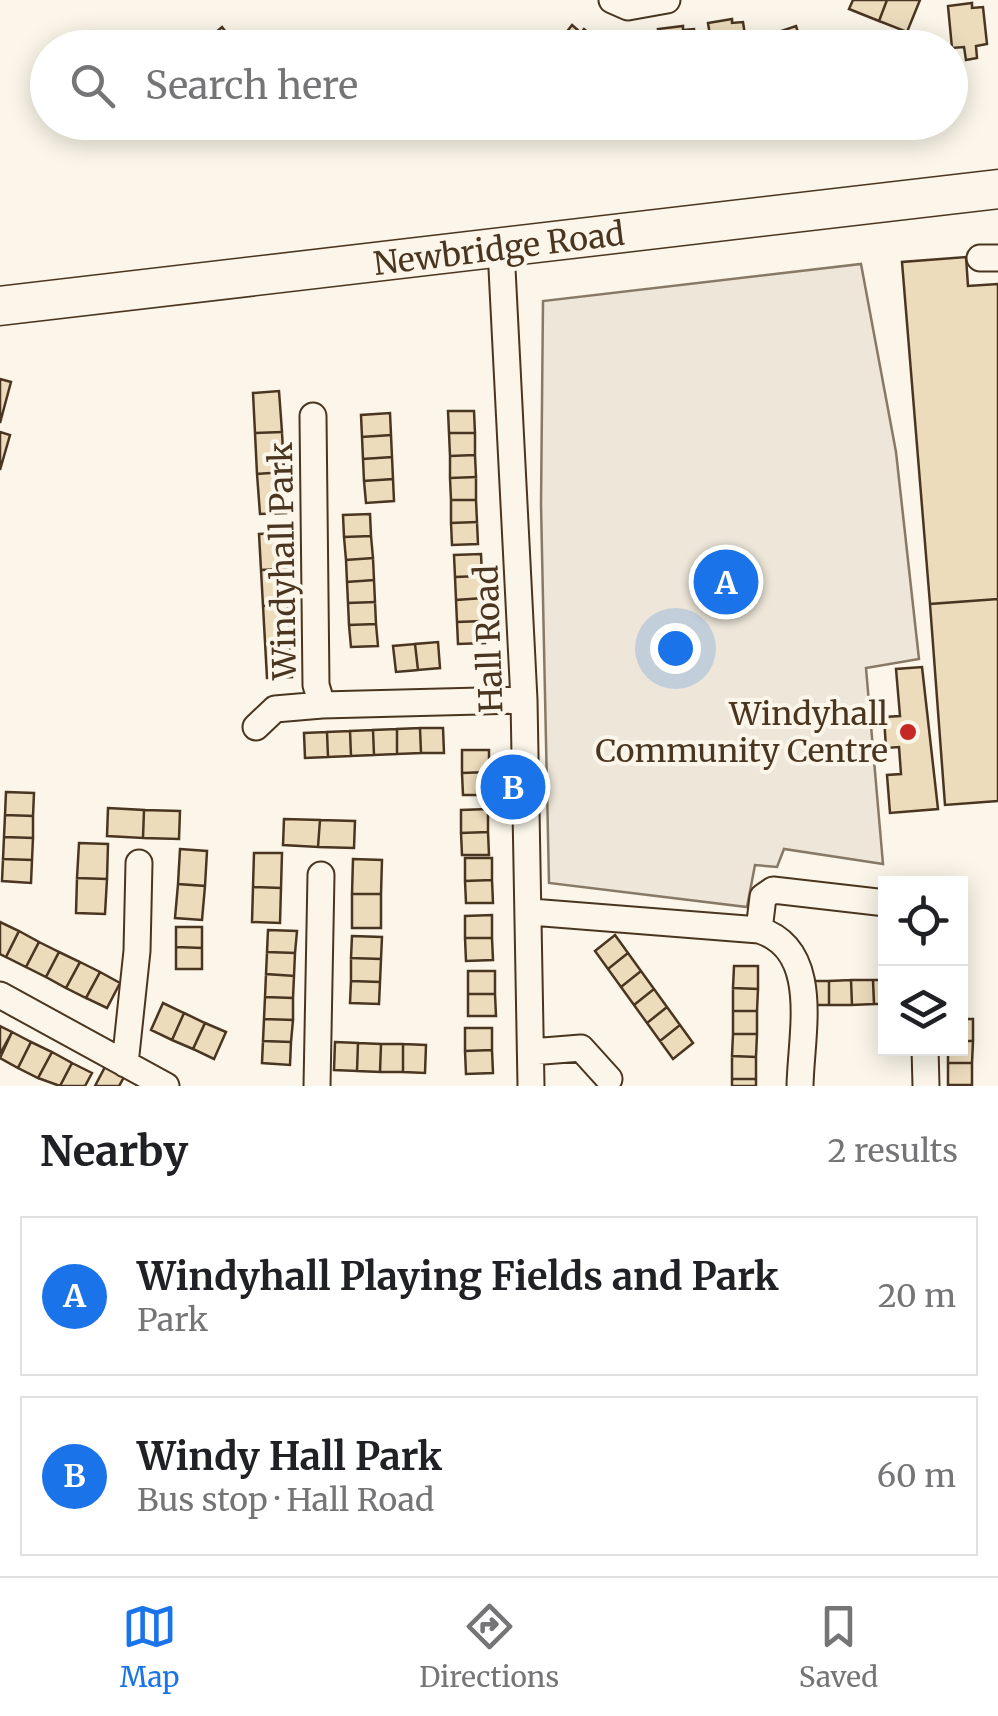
<!DOCTYPE html>
<meta charset="utf-8">
<style>
body{margin:0;font-family:Merriweather,serif;background:#f2f2f2;color:#202124}
.controls{position:absolute;right:30px;bottom:30px;display:grid;overflow:hidden;border-radius:0px;box-shadow:0 5px 25px #0003}
.controls button{width:90px;height:90px;display:grid;place-items:center;padding:0;border:0;border-bottom:2px solid #e0e0e0;background:#fff;color:#202124;font:50px sans-serif}
.you{position:absolute;left:675px;top:648px;width:35px;height:35px;margin:-25px;border:8px solid #fff;border-radius:50%;background:#1a73e8;box-shadow:0 0 0 15px #1a73e833}
.badge{display:grid;place-items:center;width:65px;height:65px;border-radius:50%;background:#1a73e8;color:#fff;font-size:32px;font-weight:700}
.pin{position:absolute;translate:-50% -50%;border:5px solid #fff;box-shadow:0 2px 10px #0006}
.list{margin:0;padding:0;list-style:none}
h2{display:flex;justify-content:space-between;align-items:center;height:130px;margin:0;padding:0 40px;font-size:42px}
h2 small{font-size:32px;font-weight:400;color:#757577}
.list li{display:grid;grid-template-columns:65px 1fr auto;gap:30px;align-items:center;box-sizing:border-box;height:160px;margin:0 20px 20px;padding:0 20px;border:2px solid #e0e0e0;border-radius:0px}
.list b{display:block;font-size:38px;white-space:nowrap}
.list p{margin:0;font-size:32px;white-space:nowrap;color:#757577}
.list em{font-size:32px;font-style:normal;color:#757577}
.icon{flex:none;width:55px;height:55px;fill:none;stroke:currentColor;stroke-width:2;stroke-linecap:round;stroke-linejoin:round}
.map{position:relative;flex:none;width:998px;height:1086px;overflow:hidden}
.search{position:absolute;background:#fff;box-shadow:0 5px 25px #0003;left:30px;right:30px;top:30px;height:110px;display:flex;align-items:center;gap:25px;box-sizing:border-box;padding:0 35px;border-radius:55px;color:#757577;font-size:38px}
.sheet{height:490px;background:#fff}
nav{display:flex;justify-content:space-around;align-items:center;box-sizing:border-box;height:140px;border-top:2px solid #e0e0e0;background:#fff;font-size:28px;color:#757577}
nav a{display:grid;justify-items:center;gap:5px}
nav .on{color:#1a73e8}
.map>svg:first-child{display:block}
</style>
<div class="map">
<svg width="998" height="1086" viewBox="0 0 998 1086">
<rect width="100%" height="100%" fill="#fbf6e9"/>
<path fill="#ede6d9" stroke="#887966" stroke-width="2.5" d="M861 264 896 452 919 659 866 668 883 864 784 849 777 867 755 865 747 907 549 883 541 505 543 301Z"/>
<path fill="#ecdcbc" stroke="#4a3520" stroke-width="2.5" d="M853 0H887L879 21 849 9Z
M887 0H920L907 32 879 21Z
M972 3V8L983 7 987 44 976 46 977 58 966 60 964 47 952 48 948 6Z
M732 19V23L743 22 747 48H712L708 23Z
M572 25 581 33 584 29 603 45 554 48Z
M683 26V30L694 29 696 48H661L658 29Z
M796 26 803 48H770L766 36Z
M222 27 238 48H197Z
M644 34 646 48H614L613 35Z
M966 257 968 286 998 284V599L930 604 902 262Z
M0 379 11 382 0 423Z
M279 391 282 432 255 433 253 393Z
M448 411H474L475 433H449Z
M390 413 391 435 362 437 361 415Z
M0 432 10 435 0 470Z
M282 432 284 472 257 474 255 433Z
M449 433H475V455L450 456Z
M391 435 392 457 363 459 362 437Z
M475 455 476 477 450 478V456Z
M392 457 393 479 364 481 363 459Z
M284 472 286 513 260 514 257 474Z
M476 477V500H451L450 478Z
M393 479 394 501 366 503 364 481Z
M451 500H476L477 522 451 523Z
M370 514 371 536 344 537 343 515Z
M477 522 478 544 452 545 451 523Z
M285 533 286 569 261 570 259 534Z
M371 536 373 558 346 560 344 537Z
M481 554 482 576 455 577 454 555Z
M373 558 374 580 347 582 346 560Z
M286 569 288 605 263 606 261 570Z
M482 576 483 598 456 600 455 577Z
M374 580 375 602 348 603 347 582Z
M483 598 484 621 457 622 456 600Z
M998 599V801L945 805 930 604Z
M375 602 376 624 349 625 348 603Z
M288 605 290 641 265 642 263 606Z
M484 621 485 643 458 644 457 622Z
M376 624 378 646 351 647 349 625Z
M290 641 292 677 267 678 265 642Z
M438 642 440 668 418 670 415 644Z
M415 644 418 670 396 672 393 646Z
M922 667 938 809 890 813 887 775 901 774 899 747 886 748 884 717 900 716 896 669Z
M420 728 421 753 397 754V729Z
M420 728H443L444 753H421Z
M397 729V754L374 755 373 730Z
M373 730 374 755 351 756 350 731Z
M350 731 351 756 328 757 327 732Z
M327 732 328 757 305 758 304 733Z
M462 750H489V772L462 773Z
M489 772 490 795H463L462 773Z
M6 792 34 793 33 816 5 815Z
M108 808 144 810 143 838 107 836Z
M488 809V832L461 833V810Z
M144 810 180 811 179 839 143 838Z
M5 815 33 816V838L4 837Z
M284 819 320 820 318 847 283 845Z
M320 820 355 821 354 848 318 847Z
M488 832 489 855H462L461 833Z
M4 837 33 838 32 860 3 859Z
M79 843 108 844 107 879 77 878Z
M180 849 207 851 205 886 178 884Z
M254 853H282L281 888 253 887Z
M465 858H492V880L465 881Z
M3 859 32 860 31 883 2 881Z
M353 859 382 860 381 894H352Z
M77 878 107 879 105 914 76 913Z
M492 880 493 903H466L465 881Z
M178 884 205 886 202 920 175 918Z
M253 887 281 888 280 923 252 922Z
M352 894H381V928H352Z
M492 915V938H465V916Z
M0 922 19 931 6 957 0 954Z
M176 927H202V948L176 947Z
M268 930 297 931 295 953 267 952Z
M19 931 39 942 26 967 6 957Z
M615 935 628 953 608 969 595 951Z
M352 936 382 937 381 959 351 958Z
M465 938H492L493 960 466 961Z
M39 942 59 952 46 977 26 967Z
M176 947 202 948V969H176Z
M59 952 80 962 66 988 46 977Z
M267 952 295 953 294 976 266 974Z
M628 953 641 971 621 987 608 969Z
M351 958 381 959 380 982 351 981Z
M80 962 100 972 86 998 66 988Z
M734 966H758V989L733 988Z
M468 971H495V994H468Z
M641 971 654 989 634 1005 621 987Z
M100 972 120 983 107 1008 86 998Z
M266 974 294 976 293 998 265 997Z
M851 980 852 1005H829V981Z
M851 980H873L874 1004 852 1005Z
M873 980H886V1004H874Z
M351 981 380 982 379 1004 350 1003Z
M807 981H829V1005H807Z
M733 988 758 989 757 1011H733Z
M654 989 667 1007 647 1023 634 1005Z
M468 994H495L496 1016H468Z
M265 997 293 998V1020L264 1019Z
M163 1003 184 1013 172 1040 151 1030Z
M667 1007 680 1025 660 1041 647 1023Z
M733 1011H757V1034H733Z
M184 1013 205 1023 193 1049 172 1040Z
M264 1019 293 1020 291 1042 263 1041Z
M960 1019H973V1041H960Z
M205 1023 226 1032 214 1059 193 1049Z
M680 1025 693 1043 673 1059 660 1041Z
M0 1026 12 1032 0 1054Z
M465 1028H492V1050L465 1051Z
M12 1032 31 1042 18 1068 0 1058Z
M733 1034H757L756 1057 732 1056Z
M263 1041 291 1042 290 1065 262 1063Z
M960 1041H973L972 1063H948V1048H960Z
M31 1042 52 1052 38 1078 18 1068Z
M335 1042 358 1043 357 1071 334 1070Z
M358 1043 381 1044 380 1072 357 1071Z
M381 1044H403V1072H380Z
M403 1044 426 1045 425 1073 403 1072Z
M492 1050 493 1073 466 1074 465 1051Z
M52 1052 72 1063 60 1086 38 1078Z
M732 1056 756 1057V1079H732Z
M72 1063 92 1073 85 1086H60Z
M948 1063H972V1085H948Z
M105 1067 124 1077 119 1086H95Z
M732 1079H756V1086H732Z"/>
<g fill="none" stroke-linecap="round" stroke-linejoin="round">
<g stroke="#4a3520" stroke-width="29">
<path id="minor" d="M612 0 628 7 667 0
M501 249 524 700 531 1086
M980 258H998
M313 416 316 685 322 705 524 700
M256 727 275 709 322 705
M531 912 759 930C822 950 801 1033 800 1086
M759 930 763 897 773 890 886 903
M0 995 166 1086
M925 1048 926 1086
M531 1052 581 1048 609 1079
M125 1064 137 951 139 863
M317 1086 321 875"/>
</g>
<g stroke="#4a3520" stroke-width="41">
<path id="highway" d="M0 306 998 189"/>
</g>
<use href="#minor" stroke="#fbf6e9" stroke-width="25"/>
<use href="#highway" stroke="#fbf6e9" stroke-width="38"/>
</g>
<circle fill="#c62828" stroke="#fbf6e9" stroke-width="4" cx="908" cy="732" r="10"/>
<g text-anchor="middle" dominant-baseline="central" stroke-width="8" stroke-linejoin="round" paint-order="stroke">
<g font-size="32" fill="#4a3520" stroke="#fbf6e9">
<text transform="translate(499 249) rotate(-7)">Newbridge Road</text>
<text transform="translate(283 561) rotate(-91)">Windyhall Park</text>
<text transform="translate(489 639) rotate(-92)">Hall Road</text>
</g>
<g font-size="32" fill="#4a3520" stroke="#fbf6e9" text-anchor="end">
<text x="888" y="714">Windyhall<tspan x="888" dy="37">Community Centre</tspan></text>
</g>
</g>
</svg>
<div class="controls">
<button><svg class="icon" aria-label="locate" viewBox="0 0 24 24"><circle cx="12" cy="12" r="6"/><path d="M12 2v4M12 18v4M2 12h4M18 12h4"/></svg></button>
<button><svg class="icon" aria-label="layers" viewBox="0 0 24 24"><path d="M12 4l9 5-9 5-9-5zM3 14l9 5 9-5"/></svg></button>
</div>
<div class="you"></div>
<div class="pin badge" style="left:726px;top:582px">A</div>
<div class="pin badge" style="left:513px;top:787px">B</div>
<div class="search"><svg class="icon" aria-label="search" viewBox="0 0 24 24"><circle cx="10" cy="10" r="6"/><path d="M15 15l6 6"/></svg>Search here</div>
</div>
<section class="sheet">
<h2>Nearby<small>2 results</small></h2>
<ul class="list">
<li><span class="badge">A</span><div><b>Windyhall Playing Fields and Park</b><p>Park</p></div><em>20 m</em></li>
<li><span class="badge">B</span><div><b>Windy Hall Park</b><p>Bus stop · Hall Road</p></div><em>60 m</em></li>
</ul>
</section>
<nav>
<a class="on"><svg class="icon" aria-label="map" viewBox="0 0 24 24"><path d="M3 6l6-2 6 2 6-2v14l-6 2-6-2-6 2zM9 4v14M15 6v14"/></svg>Map</a>
<a><svg class="icon" aria-label="directions" viewBox="0 0 24 24"><path d="M12 3l9 9-9 9-9-9zM9 14v-3h6M13 9l2 2-2 2"/></svg>Directions</a>
<a><svg class="icon" aria-label="saved" viewBox="0 0 24 24"><path d="M7 4h10v16l-5-4-5 4z"/></svg>Saved</a>
</nav>
